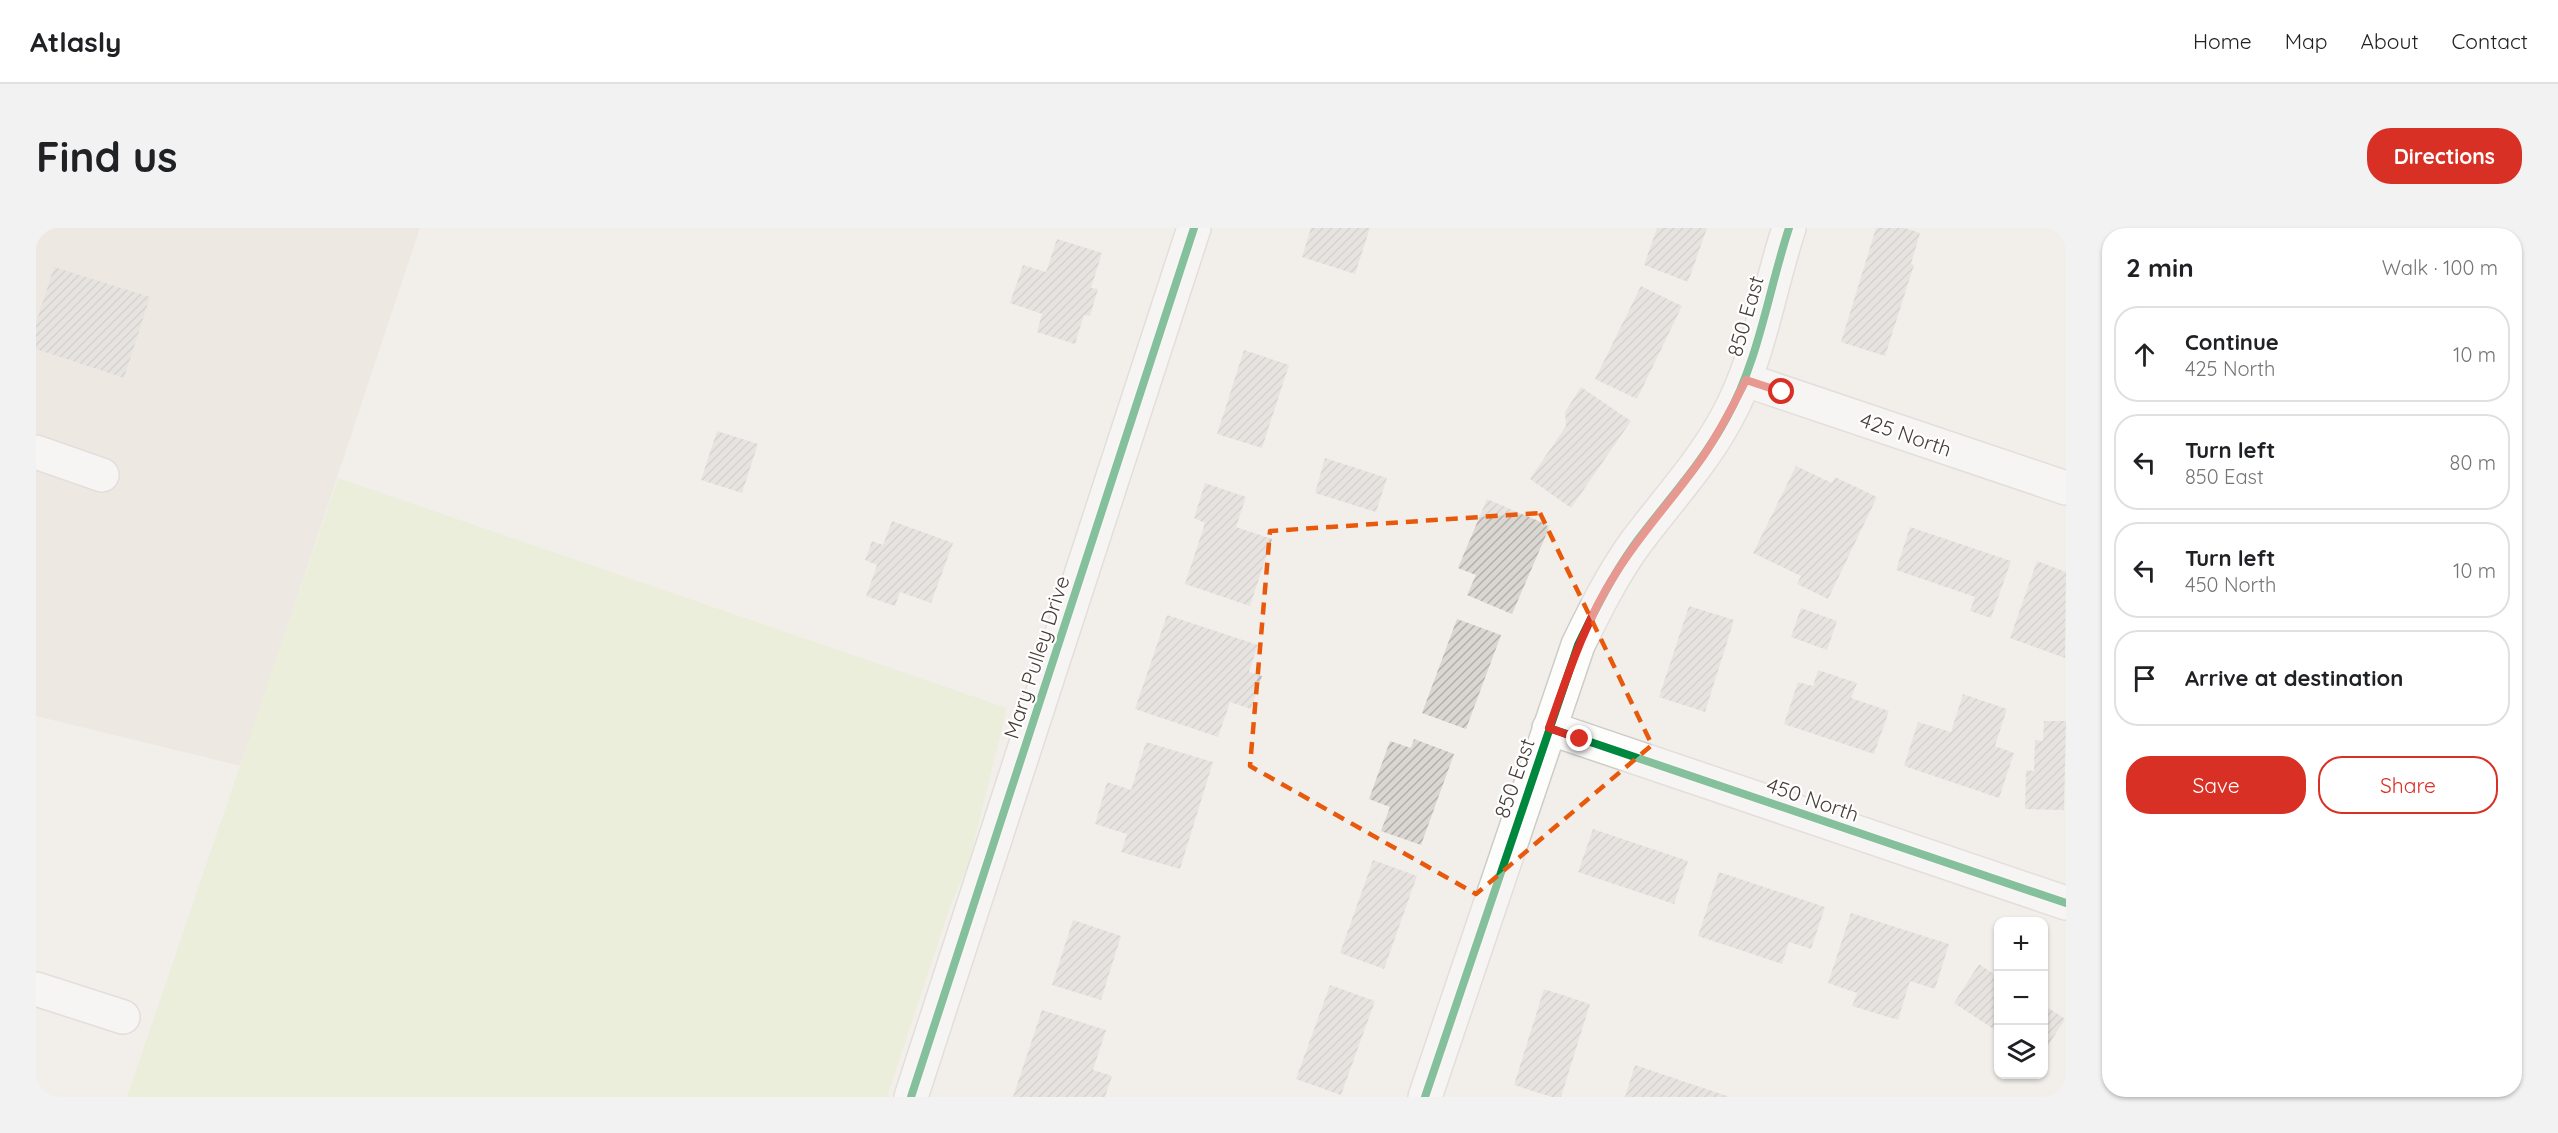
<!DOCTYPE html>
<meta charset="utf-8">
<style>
body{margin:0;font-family:Quicksand,sans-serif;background:#f2f2f2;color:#202124}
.controls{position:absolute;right:18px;bottom:18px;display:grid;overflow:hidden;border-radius:12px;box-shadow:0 2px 4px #0004}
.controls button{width:54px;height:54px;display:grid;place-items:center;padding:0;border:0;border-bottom:2px solid #e0e0e0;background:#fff;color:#202124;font:30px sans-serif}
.stop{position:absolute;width:18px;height:18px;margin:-14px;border:4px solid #d93025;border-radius:50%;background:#fff}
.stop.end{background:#d93025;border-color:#fff;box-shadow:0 2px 6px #0008}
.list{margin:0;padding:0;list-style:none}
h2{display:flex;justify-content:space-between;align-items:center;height:78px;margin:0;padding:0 24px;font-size:26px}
h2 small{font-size:20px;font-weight:400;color:#757577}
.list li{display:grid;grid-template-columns:39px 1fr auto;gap:18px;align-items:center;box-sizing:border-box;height:96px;margin:0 12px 12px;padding:0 12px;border:2px solid #e0e0e0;border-radius:24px}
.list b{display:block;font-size:22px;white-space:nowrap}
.list p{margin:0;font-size:20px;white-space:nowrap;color:#757577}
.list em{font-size:20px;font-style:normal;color:#757577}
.actions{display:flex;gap:12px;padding:18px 24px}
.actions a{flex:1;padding:14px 0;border:2px solid #d93025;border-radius:24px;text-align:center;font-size:21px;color:#d93025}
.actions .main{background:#d93025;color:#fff}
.icon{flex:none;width:33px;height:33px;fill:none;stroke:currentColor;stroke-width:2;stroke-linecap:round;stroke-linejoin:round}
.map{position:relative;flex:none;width:2030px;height:869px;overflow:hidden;border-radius:24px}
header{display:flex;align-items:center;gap:36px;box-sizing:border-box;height:84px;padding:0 30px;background:#fff;border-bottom:2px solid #e0e0e0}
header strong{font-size:28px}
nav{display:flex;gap:33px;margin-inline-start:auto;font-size:21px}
.intro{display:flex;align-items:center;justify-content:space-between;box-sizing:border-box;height:144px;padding:0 36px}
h1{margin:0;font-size:42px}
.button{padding:15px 27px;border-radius:24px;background:#d93025;color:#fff;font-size:21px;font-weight:700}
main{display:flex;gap:36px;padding:0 36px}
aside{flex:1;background:#fff;border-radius:24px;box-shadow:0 2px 4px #0004}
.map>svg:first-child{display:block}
</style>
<header>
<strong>Atlasly</strong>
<nav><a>Home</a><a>Map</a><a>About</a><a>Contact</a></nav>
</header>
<div class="intro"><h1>Find us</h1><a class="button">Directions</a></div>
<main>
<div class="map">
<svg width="2030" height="869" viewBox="0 0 2030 869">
<defs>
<pattern id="building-hatch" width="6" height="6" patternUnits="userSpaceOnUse" patternTransform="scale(1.5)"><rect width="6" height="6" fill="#dad6d2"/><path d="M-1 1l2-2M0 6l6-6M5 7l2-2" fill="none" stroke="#b3afab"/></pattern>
</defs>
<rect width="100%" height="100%" fill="#f2efeb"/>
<path fill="#e6e0d8" d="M0 0H384L205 538 0 488Z"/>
<path fill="#e5edc9" d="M302 250 971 480 933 635 915 676 851 869H91Z"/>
<path fill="url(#building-hatch)" d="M1275 0H1334L1319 46 1266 29Z
M1621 0H1671L1652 54 1608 37Z
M1840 0H1869L1884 5 1875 36 1878 37 1849 128 1805 114Z
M1021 11 1066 25 1055 60 1062 61 1054 88 1048 87 1039 116 1001 104 1006 86 974 75 987 37 1010 44Z
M18 39 114 69 88 150 0 121V95Z
M1605 58 1646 78 1601 171 1559 151Z
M1208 122 1253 137 1226 220 1181 206Z
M1545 159 1595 193 1535 280 1494 251 1530 198 1529 184Z
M681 203 722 216 706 265 665 252Z
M1289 230 1351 250 1340 284 1279 265Z
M1760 238 1796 255 1799 249 1841 269 1792 371 1761 356 1765 348 1717 325Z
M1169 255 1210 269 1200 299 1236 311 1214 378 1149 356 1169 295 1158 290Z
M1451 271 1514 298 1476 386 1431 367 1440 347 1422 340Z
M856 293 917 315 895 375 864 364 859 378 830 368 841 337 829 332 836 313 847 317Z
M1874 299 1975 333 1955 390 1934 383 1939 369 1860 342Z
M2001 333 2030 344 2029 430 1974 410Z
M1653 378 1698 392 1669 484 1623 469Z
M1765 380 1801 393 1791 422 1755 409Z
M1131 387 1222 417 1213 444 1226 448 1215 481 1194 474 1182 509 1099 481Z
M1421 391 1465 407 1430 501 1386 485Z
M1782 442 1821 455 1815 470 1853 483 1838 526 1748 496 1762 454 1777 458Z
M1927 466 1971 481 1959 518 1978 525 1963 570 1868 538 1882 494 1915 504Z
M2008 493H2030L2028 582 1989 581 1990 542 1998 543 1999 512 2007 513Z
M1378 511 1418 526 1385 617 1345 603 1354 579 1333 571 1354 513 1375 520Z
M1110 514 1177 534 1144 641 1085 624 1091 606 1059 596 1071 554 1095 562Z
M1557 601 1652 633 1638 676 1542 644Z
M1337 632 1381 648 1348 741 1304 725Z
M1683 644 1789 679 1775 721 1753 714 1746 736 1662 708Z
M1815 685 1913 716 1899 761 1874 753 1862 792 1816 778 1821 765 1792 755Z
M1037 692 1085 708 1065 772 1016 757Z
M1943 736 1962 749V804L1918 775Z
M1294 757 1339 773 1305 867 1260 851Z
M1508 761 1554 776 1525 869H1516L1478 857Z
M2008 777 2029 791 2008 824Z
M1006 782 1070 802 1057 842 1076 848 1069 869H977Z
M1599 837 1694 869H1589Z"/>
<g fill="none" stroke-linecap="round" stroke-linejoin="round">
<g stroke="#cfcbc7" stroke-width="36">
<path id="minor" d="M1710 152 2030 260
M0 224 66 247
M1513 500 2030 675
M0 761 87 789
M875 869 1158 0
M1389 869 1542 417C1559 382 1576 348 1598 317 1629 275 1665 237 1690 191 1723 132 1732 64 1753 0"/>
</g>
<use href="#minor" stroke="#fdfdfc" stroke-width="33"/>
<g stroke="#fff" stroke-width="11">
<path id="cycleway" d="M1513 500 2030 675
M875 869 1158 0
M1389 869 1542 417C1559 382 1576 348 1598 317 1629 275 1665 237 1690 191 1723 132 1732 64 1753 0"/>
</g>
<use href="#cycleway" stroke="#00873e" stroke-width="8"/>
</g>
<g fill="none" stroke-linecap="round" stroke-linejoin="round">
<path stroke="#d93025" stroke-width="8" d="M1544 511 1513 500C1532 446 1549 393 1580 345 1606 303 1640 268 1668 227 1684 203 1697 178 1710 152L1746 164"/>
</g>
<path d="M0 0H2030V869H0ZM1504 285 1616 517 1440 666 1214 538 1234 303Z" fill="#f2efeb" fill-opacity=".55" fill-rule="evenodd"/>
<path fill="none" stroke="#e8590c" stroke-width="4.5" stroke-dasharray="12 8" stroke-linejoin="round" d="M1504 285 1616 517 1440 666 1214 538 1234 303Z"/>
<g text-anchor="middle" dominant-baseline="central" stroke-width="4.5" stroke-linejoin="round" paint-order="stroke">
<g font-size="21" fill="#483e36" stroke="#fff">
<text transform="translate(1709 88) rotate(-74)">850 East</text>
<text transform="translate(1870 206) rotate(19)">425 North</text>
<text transform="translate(1000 429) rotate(-72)">Mary Pulley Drive</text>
<text transform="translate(1478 550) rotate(-71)">850 East</text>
<text transform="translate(1777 571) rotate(19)">450 North</text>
</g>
</g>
</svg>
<div class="controls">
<button>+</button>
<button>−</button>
<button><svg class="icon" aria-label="layers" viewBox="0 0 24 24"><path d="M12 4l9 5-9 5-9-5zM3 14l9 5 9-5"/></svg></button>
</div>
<div class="stop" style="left:1746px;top:164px"></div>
<div class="stop end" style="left:1544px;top:511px"></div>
</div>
<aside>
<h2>2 min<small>Walk · 100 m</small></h2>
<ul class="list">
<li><svg class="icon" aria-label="ahead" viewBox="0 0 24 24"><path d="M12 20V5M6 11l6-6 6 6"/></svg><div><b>Continue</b><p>425 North</p></div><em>10 m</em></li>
<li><svg class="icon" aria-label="left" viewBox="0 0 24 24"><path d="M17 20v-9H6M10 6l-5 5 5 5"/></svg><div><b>Turn left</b><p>850 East</p></div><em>80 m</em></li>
<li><svg class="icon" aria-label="left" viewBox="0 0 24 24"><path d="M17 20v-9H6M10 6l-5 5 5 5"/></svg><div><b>Turn left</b><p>450 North</p></div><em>10 m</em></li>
<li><svg class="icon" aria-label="arrive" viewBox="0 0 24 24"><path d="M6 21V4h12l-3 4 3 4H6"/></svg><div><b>Arrive at destination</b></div></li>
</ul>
<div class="actions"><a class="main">Save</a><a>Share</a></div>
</aside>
</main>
